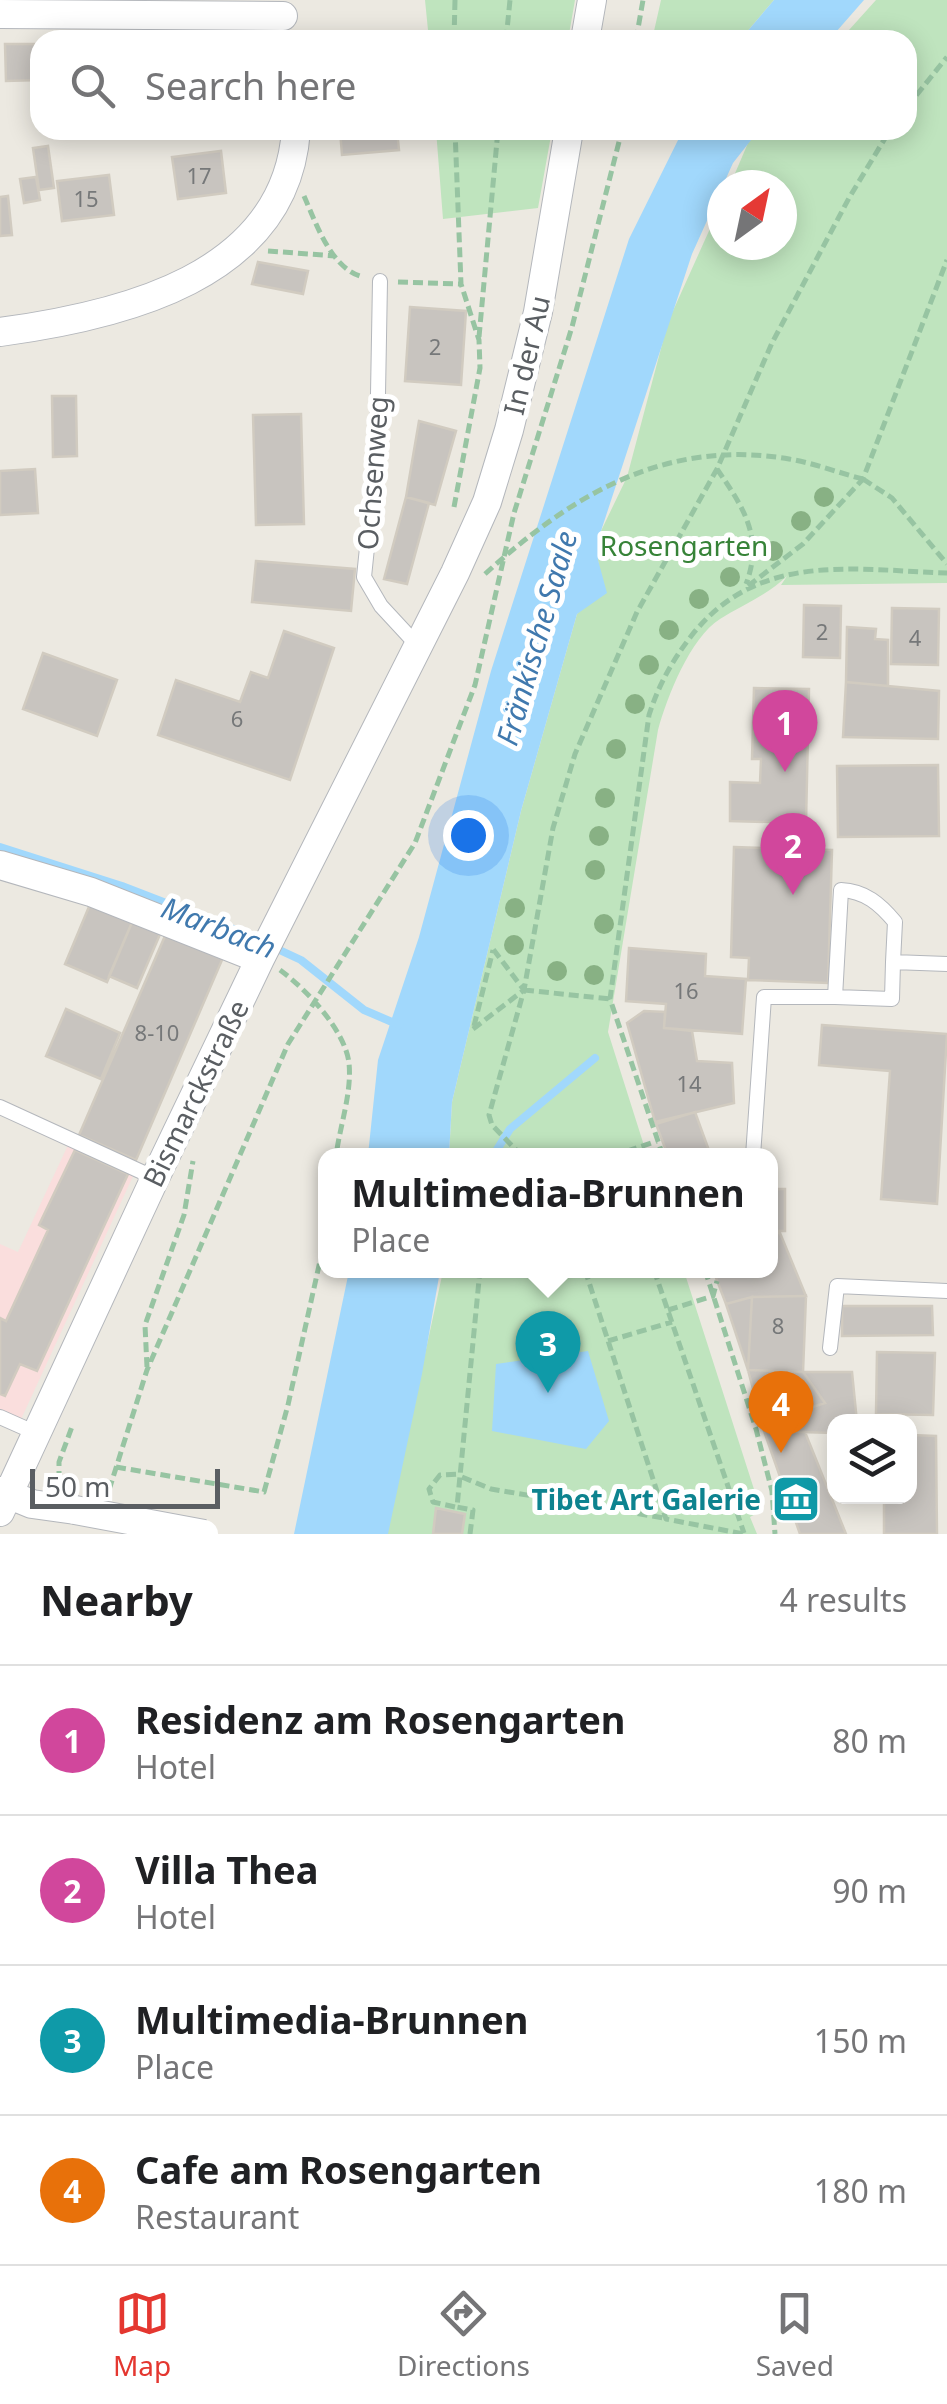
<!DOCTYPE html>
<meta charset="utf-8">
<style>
body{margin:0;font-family:"Noto Sans",sans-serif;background:#f6f6f6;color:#202124}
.controls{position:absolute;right:30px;bottom:30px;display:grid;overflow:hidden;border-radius:20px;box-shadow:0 5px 25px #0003}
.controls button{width:90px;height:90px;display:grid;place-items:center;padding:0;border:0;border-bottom:2px solid #e0e0e0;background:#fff;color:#202124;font:50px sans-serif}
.compass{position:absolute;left:707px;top:170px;width:90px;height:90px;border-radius:50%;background:#fff;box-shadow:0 5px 25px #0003;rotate:33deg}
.scale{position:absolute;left:30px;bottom:25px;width:190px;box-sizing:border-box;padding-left:10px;border:5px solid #5a5e62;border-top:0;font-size:28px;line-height:35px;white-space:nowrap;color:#5a5e62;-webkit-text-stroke:8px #fff;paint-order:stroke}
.you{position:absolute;left:468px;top:835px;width:35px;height:35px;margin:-25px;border:8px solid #fff;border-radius:50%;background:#1a73e8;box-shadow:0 0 0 15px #1a73e833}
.badge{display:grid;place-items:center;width:65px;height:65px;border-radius:50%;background:#e43730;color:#fff;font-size:32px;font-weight:700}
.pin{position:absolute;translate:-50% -82px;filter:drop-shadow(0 2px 5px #0008)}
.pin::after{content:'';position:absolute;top:52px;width:35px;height:30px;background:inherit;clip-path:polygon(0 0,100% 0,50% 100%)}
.popup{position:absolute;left:318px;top:1148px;width:460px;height:130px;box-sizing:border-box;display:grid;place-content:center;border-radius:20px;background:#fff;filter:drop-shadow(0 2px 8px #0005);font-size:32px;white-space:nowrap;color:#757577}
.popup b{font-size:38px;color:#202124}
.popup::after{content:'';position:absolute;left:50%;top:100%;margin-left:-20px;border:20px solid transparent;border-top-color:#fff}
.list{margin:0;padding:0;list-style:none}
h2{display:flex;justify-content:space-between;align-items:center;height:130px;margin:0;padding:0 40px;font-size:42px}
h2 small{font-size:32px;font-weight:400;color:#757577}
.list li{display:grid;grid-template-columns:65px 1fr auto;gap:30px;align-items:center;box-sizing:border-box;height:150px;padding:0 40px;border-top:2px solid #e0e0e0}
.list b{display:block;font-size:38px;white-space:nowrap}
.list p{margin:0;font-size:32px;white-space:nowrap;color:#757577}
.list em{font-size:32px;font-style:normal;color:#757577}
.icon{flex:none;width:55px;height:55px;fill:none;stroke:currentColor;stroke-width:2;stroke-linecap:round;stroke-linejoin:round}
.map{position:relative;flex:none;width:947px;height:1534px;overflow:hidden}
.search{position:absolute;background:#fff;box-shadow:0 5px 25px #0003;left:30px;right:30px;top:30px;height:110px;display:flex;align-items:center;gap:25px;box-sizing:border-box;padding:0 35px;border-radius:30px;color:#757577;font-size:38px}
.sheet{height:730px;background:#fff}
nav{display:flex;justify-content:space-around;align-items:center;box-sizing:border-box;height:140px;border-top:2px solid #e0e0e0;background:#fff;font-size:28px;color:#757577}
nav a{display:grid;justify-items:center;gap:5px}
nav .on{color:#e43730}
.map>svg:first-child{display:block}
</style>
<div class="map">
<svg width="947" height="1534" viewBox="0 0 947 1534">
<rect width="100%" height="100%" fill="#ece9e1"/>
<path fill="#fadedd" d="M69 1143 134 1174 17 1428 0 1421V1244L18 1252Z"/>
<path fill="#bfe4be" d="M425 0H575L568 40H429Z
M661 0H774L740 40H652Z
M876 0H947V583L781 585 787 576C768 595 742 605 720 619 690 638 667 697 658 730L608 1032 647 1155H494L496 1149 490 1155 449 1156 452 1102 521 811 577 614 600 577 598 560 601 531 627 477 668 322 722 202V245H782V185H730L748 143 760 130H907V40H840Z
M436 130H552L538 208 443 219Z
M443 1271H684L761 1511 750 1517 757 1534H386Z"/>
<path fill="#a1d8fc" d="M774 0H864L829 40H740Z
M683 130H759L733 163 692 254 601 531 598 560 607 593 577 614 521 811 452 1102 449 1155H368L378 1060 419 937 491 671 629 239Z
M349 1271H440L422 1374 388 1534H294Z
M588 1351 609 1421 586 1449 492 1431 496 1364Z"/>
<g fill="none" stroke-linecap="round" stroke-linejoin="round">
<path stroke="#a1d8fc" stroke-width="8" d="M0 847 122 886 241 932 301 960 364 1010 399 1025
M493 1156 510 1129 595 1058"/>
</g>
<path fill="#c8c4bf" stroke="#d1cbc0" stroke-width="2.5" d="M5 44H40V80L6 81Z
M340 130H397L399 150 342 155Z
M48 146 54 188 39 190 33 148Z
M221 151 226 193 178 199 172 157Z
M109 175 114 215 62 221 57 181Z
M36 177 40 200 24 203 20 179Z
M8 196 12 235 0 236V197Z
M258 262 308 271 303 294 252 284Z
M410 307 466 311 461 385 405 381Z
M52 396H76L77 456 53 457Z
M301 414 304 524 256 525 253 415Z
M419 421 456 431 435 505 406 497Z
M35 469 38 513 0 515V471Z
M406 497 429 503 407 584 384 579Z
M256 561 355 569 351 611 252 602Z
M804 605 841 606 840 658 803 657Z
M892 608 939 609 938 665 891 664Z
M847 627 876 629 875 639 888 640V686L846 682Z
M284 631 334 648 290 780 158 735 176 680 240 702 251 672 268 678Z
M43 653 117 680 97 736 23 709Z
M846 682 939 691 938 739 843 737Z
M754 688 809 689 806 823 730 821V782L760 783 761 759H752Z
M938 765 939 836 838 837 837 766Z
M734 847 832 850 828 983 748 980 749 958 731 957Z
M91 902 133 920 107 982 65 964Z
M133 920 161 932 137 988 109 976Z
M168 929 225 953 136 1160 79 1135Z
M629 948 706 954 705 976 746 979 742 1034 664 1028 666 1004 626 1001Z
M66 1009 120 1033 101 1079 46 1056Z
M644 1011 665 1012 664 1028 692 1031 697 1061 732 1063 734 1103 655 1122 627 1023Z
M822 1025 947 1034 937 1204 881 1199 890 1071 819 1065Z
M695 1112 711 1156H668L656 1124Z
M75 1150 128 1174 37 1371 20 1364 5 1396 0 1394V1318L6 1321 48 1230 39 1225Z
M770 1189H785V1231H770Z
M770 1233H780L806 1296 752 1297 726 1304 713 1270H770Z
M806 1296 803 1372 748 1370 752 1297Z
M752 1297 748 1370 726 1304Z
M842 1306H932L933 1335 842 1336Z
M877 1352 935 1353 933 1415 876 1414Z
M748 1370 803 1372 825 1403 762 1423Z
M803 1372H852L857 1422H834V1433L764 1431 762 1423 825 1403Z
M764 1431 805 1432 846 1534H800Z
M910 1435 936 1436 937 1534H884V1496H910Z
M436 1508 465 1514 462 1534H433Z"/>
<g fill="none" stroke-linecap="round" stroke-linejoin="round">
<g stroke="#b4b7bc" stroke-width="16">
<path id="lane" d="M380 281 377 450 364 577 381 606 418 646
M835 997 892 999 893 962
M0 1107 155 1178
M753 1156 764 997H835L841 890C865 891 880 904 895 922L893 962 947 964
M830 1348 837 1286 947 1291
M0 1417 36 1433"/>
</g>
<g stroke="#b4b7bc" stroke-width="30">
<path id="street" d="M0 14 283 16
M585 40 592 0
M0 332C119 316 286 278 296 130
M0 865 91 892 260 959
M0 1491 32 1504 75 1510
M0 1512 155 1178 260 959 455 573 487 502 509 430 538 312 569 130"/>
</g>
<path stroke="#97c4a2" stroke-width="5" stroke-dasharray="10 5" stroke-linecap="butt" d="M454 40 455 0
M506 40 510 0
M636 40 643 0
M907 107 947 57
M304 196C316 223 331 269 363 277
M268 251 335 256
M398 282 461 284
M479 337 498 130
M717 469C743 507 764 537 746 584
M863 479 892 498 947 564
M454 507 480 368 479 340 461 284 455 130
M748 586 803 544 863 479 947 260
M280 970C306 989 345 1030 349 1063 352 1093 340 1125 336 1156
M524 990 610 999
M474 1026 493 950
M473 1029 524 990 493 949
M522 1156 492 1125 489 1115 524 990 553 828 575 754 637 612 717 469 772 343 849 198 890 130
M613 1156 657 1141
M663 1156 610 999 649 715C659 684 672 661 692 635 759 551 852 570 947 573
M585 1270 666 1519 744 1534
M654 1270 744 1533
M705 1270 756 1429 772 1491 775 1534
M668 1310 713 1296 717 1281
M608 1341 672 1322
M147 1367 145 1325 184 1215 193 1161
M116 1467 264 1492 288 1405 326 1234
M462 1477 491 1489 664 1518
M59 1481V1462L73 1424
M109 1490 147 1370 288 1044 415 843 475 685 514 513 572 327 622 130
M455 1507 433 1502 429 1489 440 1475 461 1474
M470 1534 473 1510 457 1507 480 1270"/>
<use href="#lane" stroke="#fff" stroke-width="14"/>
<use href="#street" stroke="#fff" stroke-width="28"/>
<g stroke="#b4b7bc" stroke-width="30" stroke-linecap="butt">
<path id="street-bridge" d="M75 1510 204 1534"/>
</g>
<path stroke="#97c4a2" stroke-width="5" stroke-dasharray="10 5" stroke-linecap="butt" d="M485 574C572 495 665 438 789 459 814 463 839 473 863 479"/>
<use href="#street-bridge" stroke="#fff" stroke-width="28"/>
</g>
<g fill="#88b184">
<circle cx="824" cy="497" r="10"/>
<circle cx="801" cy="521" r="10"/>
<circle cx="773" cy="551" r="10"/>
<circle cx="730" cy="577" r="10"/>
<circle cx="699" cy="599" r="10"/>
<circle cx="669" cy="630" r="10"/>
<circle cx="649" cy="665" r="10"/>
<circle cx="635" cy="704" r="10"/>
<circle cx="616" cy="749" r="10"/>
<circle cx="605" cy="798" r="10"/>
<circle cx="599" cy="836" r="10"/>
<circle cx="595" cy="870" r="10"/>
<circle cx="515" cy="908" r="10"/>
<circle cx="604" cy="924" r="10"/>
<circle cx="514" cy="945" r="10"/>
<circle cx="557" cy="971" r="10"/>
<circle cx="594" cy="975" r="10"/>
</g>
<defs>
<g id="museum-square" transform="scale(2.5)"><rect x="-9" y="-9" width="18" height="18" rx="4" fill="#0f9aa8" stroke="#fff"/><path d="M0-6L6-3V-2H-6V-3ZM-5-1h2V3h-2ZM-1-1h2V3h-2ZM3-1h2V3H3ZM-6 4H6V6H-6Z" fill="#fff"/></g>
</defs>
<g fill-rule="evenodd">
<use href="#museum-square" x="796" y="1499"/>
</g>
<g text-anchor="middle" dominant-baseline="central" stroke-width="10" stroke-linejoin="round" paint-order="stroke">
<g font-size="22" fill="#767879">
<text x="199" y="175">17</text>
<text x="86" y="198">15</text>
<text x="435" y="346">2</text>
<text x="822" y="631">2</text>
<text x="915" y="637">4</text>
<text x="237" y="718">6</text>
<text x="686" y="990">16</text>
<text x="157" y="1032">8-10</text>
<text x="689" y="1083">14</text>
<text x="778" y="1325">8</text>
</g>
<g font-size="28" fill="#5a5e62" stroke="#fff">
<text transform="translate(526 355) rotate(-77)">In der Au</text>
<text transform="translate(372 473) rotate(-86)">Ochsenweg</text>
<text transform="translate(195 1093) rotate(-64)">Bismarckstraße</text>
</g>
<g font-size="28" fill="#378338" stroke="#fff">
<text x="684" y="545">Rosengarten</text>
</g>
<g font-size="28" font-weight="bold" fill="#0d838f" stroke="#fff" text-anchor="end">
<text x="761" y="1499">Tibet Art Galerie</text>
</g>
<g font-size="30" font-style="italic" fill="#4079ae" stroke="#fff">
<text transform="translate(536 638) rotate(-74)">Fränkische Saale</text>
<text transform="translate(219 927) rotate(21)">Marbach</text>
</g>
</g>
</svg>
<div class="controls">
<button><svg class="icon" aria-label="layers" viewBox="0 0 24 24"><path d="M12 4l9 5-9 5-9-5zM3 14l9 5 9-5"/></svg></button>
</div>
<svg class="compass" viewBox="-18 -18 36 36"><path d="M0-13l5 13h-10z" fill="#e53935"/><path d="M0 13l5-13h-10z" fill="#757577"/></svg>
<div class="scale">50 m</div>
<div class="you"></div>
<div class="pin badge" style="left:785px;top:772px;background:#d1479c">1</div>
<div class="pin badge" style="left:793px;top:895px;background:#d1479c">2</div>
<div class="pin badge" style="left:548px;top:1393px;background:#0f9aa8">3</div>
<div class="popup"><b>Multimedia-Brunnen</b>Place</div>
<div class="pin badge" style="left:781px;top:1453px;background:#e8710a">4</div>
<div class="search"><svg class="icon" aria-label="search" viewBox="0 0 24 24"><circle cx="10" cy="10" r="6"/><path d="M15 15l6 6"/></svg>Search here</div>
</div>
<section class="sheet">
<h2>Nearby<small>4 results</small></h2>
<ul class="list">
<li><span class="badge" style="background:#d1479c">1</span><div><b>Residenz am Rosengarten</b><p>Hotel</p></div><em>80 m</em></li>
<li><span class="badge" style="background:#d1479c">2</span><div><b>Villa Thea</b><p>Hotel</p></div><em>90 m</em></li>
<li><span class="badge" style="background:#0f9aa8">3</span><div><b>Multimedia-Brunnen</b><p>Place</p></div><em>150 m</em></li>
<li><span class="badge" style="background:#e8710a">4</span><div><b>Cafe am Rosengarten</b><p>Restaurant</p></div><em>180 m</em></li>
</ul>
</section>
<nav>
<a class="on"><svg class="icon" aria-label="map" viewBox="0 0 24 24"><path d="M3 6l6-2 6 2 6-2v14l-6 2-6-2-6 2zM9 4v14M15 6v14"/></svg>Map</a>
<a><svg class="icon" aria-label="directions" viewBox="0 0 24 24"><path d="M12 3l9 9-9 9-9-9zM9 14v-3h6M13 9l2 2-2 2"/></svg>Directions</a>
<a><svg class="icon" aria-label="saved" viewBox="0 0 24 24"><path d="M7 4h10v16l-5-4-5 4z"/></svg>Saved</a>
</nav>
